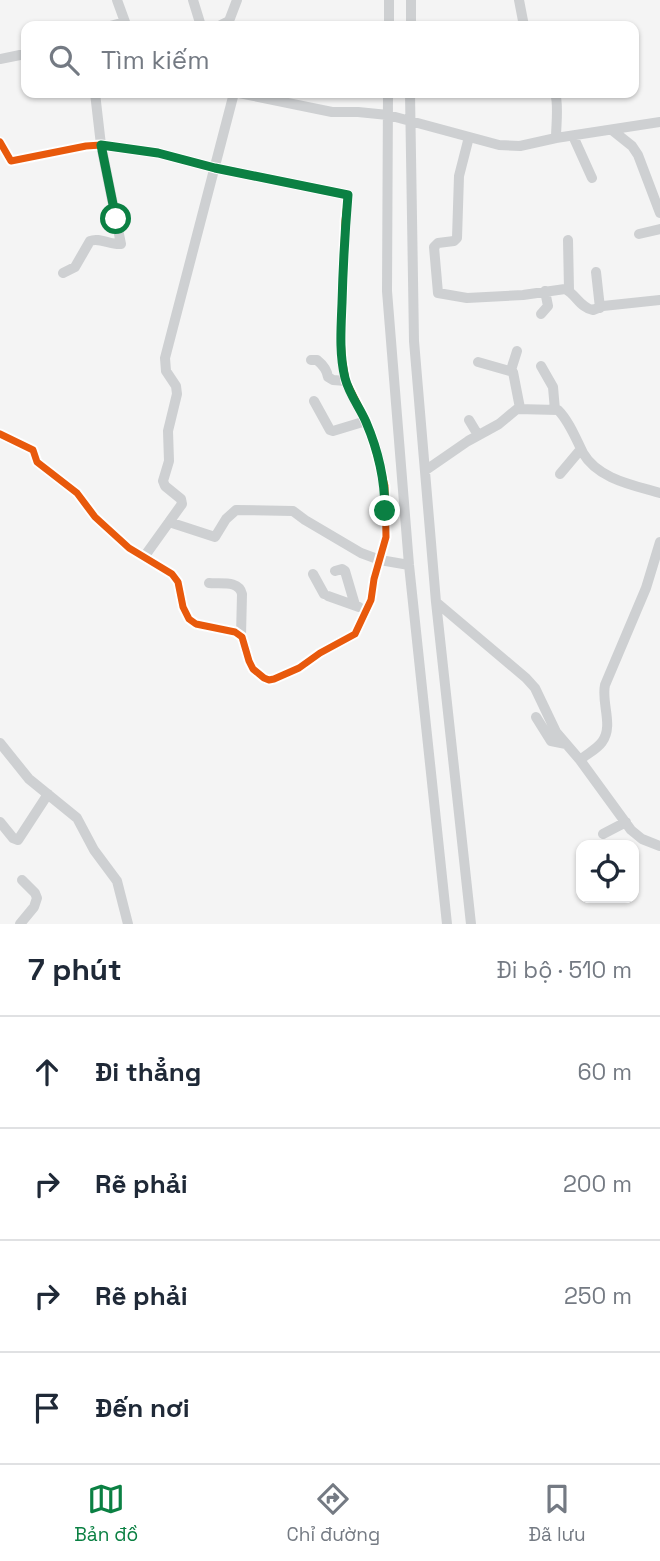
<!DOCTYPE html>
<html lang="vi">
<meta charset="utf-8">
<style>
body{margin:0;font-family:"Space Grotesk",sans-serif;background:#f6f6f7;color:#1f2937}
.controls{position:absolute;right:21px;bottom:21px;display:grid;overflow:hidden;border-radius:14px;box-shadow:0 2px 5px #0004}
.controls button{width:63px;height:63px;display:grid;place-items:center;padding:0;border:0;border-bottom:2px solid #e0e1e3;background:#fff;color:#1f2937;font:35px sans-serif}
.stop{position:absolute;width:21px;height:21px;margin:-16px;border:5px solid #0b8043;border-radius:50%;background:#fff}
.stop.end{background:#0b8043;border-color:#fff;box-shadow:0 2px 7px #0008}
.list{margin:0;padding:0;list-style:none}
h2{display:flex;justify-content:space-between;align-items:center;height:91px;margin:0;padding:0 28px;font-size:30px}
h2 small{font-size:23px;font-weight:400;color:#747a83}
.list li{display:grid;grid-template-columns:46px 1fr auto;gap:21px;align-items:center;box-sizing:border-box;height:112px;padding:0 28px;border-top:2px solid #e0e1e3}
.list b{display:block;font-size:26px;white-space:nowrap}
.list em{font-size:23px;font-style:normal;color:#747a83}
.icon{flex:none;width:38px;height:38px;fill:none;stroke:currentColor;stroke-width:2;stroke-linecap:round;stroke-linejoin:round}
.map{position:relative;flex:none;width:660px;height:924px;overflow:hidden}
.search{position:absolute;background:#fff;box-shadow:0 2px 5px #0004;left:21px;right:21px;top:21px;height:77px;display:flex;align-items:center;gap:18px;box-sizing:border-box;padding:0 24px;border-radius:14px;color:#747a83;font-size:26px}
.sheet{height:539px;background:#fff}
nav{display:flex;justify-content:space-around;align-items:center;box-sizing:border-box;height:98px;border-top:2px solid #e0e1e3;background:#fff;font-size:19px;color:#747a83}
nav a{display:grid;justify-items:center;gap:4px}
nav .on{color:#0b8043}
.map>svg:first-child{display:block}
</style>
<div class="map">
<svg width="660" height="924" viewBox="0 0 660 924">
<rect width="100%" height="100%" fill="#f4f4f4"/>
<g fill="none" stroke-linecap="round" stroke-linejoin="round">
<path stroke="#ced0d2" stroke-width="10" d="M193 0 201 26
M519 0 524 26
M110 26 125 22 117 0
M219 26 229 21 237 0
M389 26V0
M411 26V0
M0 59 20 55H26
M239 93 332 112H358L388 115 499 145 520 146 556 138 660 122
M388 93 387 291 409 565 447 924
M410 93 414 341 436 602 471 924
M555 93C559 104 556 125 556 138
M612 130 632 146 638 155 660 213
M573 136 592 178
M469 137 459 176 457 238 454 241 438 243 434 247 438 293 467 298 523 295 565 289C576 294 580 308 593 310L603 306 660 300
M0 142 11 161 86 146 101 145 158 153 215 168 348 195 345 221 341 335 342 357 346 381 366 421 373 440 385 486 386 537 374 579 371 600 355 634 320 653 299 668 274 679 269 680 264 678 253 669 249 661 242 637 235 632 196 624 189 619 183 607 178 582 172 574 129 548 95 517 77 493 37 462 33 450 0 434
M639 234 660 229
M568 240 569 290
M596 272 600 308
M63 273 75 267 90 241C99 237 110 245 121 244L101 145 95 93
M541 314 548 306 545 291
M311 360H317C322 364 327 370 328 377L333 380 346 381
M478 362 513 372 520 408
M541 366 553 387 555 410
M511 370 517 351
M314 401 330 430 333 431 366 421
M469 420 478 435
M426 470 468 441 499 424 517 409 558 410C569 421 576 439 583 453 598 479 633 485 660 493
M560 474 581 449
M169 522 215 537 226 519 236 510 293 511 305 520 361 553 380 560 409 565
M144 557 182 504 181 499 165 486 163 481 169 461 168 431 177 394 176 386 166 371 165 358 234 93
M335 571 342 569 345 571 355 605
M313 574 324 594
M209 583C221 584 239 580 242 594L241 636
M328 596 359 607
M436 602 526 678 535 688 556 732 580 760 631 830 642 839 660 846
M536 717 551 741 566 744
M0 743 29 779 77 818 94 850 117 881 128 924
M580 760C587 754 597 749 602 742 614 726 601 703 605 685L646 588 660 542
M0 822 13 838 18 840 48 794
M603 834 626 822
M20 924 34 907 37 898 35 893 22 880"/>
<g stroke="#fff" stroke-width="11">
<path id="cycleway" d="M0 142 11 161 86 146 101 145 158 153 215 168 348 195 345 221 341 335 342 357 346 381 366 421 373 440 385 486 386 537 374 579 371 600 355 634 320 653 299 668 274 679 269 680 264 678 253 669 249 661 242 637 235 632 196 624 189 619 183 607 178 582 172 574 129 548 95 517 77 493 37 462 33 450 0 434"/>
</g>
<use href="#cycleway" stroke="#e8590c" stroke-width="7"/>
</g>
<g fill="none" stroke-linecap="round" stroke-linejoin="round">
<path stroke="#0b8043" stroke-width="9" d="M116 219 101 145 158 153 215 168 348 195C345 231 343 267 342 303 341 328 339 354 345 378 349 394 360 408 366 422 378 450 385 481 385 511"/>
</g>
</svg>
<div class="controls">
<button><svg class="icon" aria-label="locate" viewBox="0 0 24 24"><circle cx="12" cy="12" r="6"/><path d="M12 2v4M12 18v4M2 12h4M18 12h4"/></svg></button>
</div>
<div class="stop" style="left:116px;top:219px"></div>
<div class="stop end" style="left:385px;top:511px"></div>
<div class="search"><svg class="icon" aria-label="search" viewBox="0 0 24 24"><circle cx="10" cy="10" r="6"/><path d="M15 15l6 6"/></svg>Tìm kiếm</div>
</div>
<section class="sheet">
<h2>7 phút<small>Đi bộ · 510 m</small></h2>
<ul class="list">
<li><svg class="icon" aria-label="ahead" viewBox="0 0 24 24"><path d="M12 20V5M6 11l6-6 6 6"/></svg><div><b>Đi thẳng</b></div><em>60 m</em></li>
<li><svg class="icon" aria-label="right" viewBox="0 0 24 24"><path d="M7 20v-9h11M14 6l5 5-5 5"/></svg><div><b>Rẽ phải</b></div><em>200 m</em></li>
<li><svg class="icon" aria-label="right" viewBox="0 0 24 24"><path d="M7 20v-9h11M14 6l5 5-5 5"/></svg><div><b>Rẽ phải</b></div><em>250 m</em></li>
<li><svg class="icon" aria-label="arrive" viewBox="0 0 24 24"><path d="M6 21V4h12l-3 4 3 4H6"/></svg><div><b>Đến nơi</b></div></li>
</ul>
</section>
<nav>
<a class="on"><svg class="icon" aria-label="map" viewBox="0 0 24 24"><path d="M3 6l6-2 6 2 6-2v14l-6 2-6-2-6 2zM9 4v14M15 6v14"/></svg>Bản đồ</a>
<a><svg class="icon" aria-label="directions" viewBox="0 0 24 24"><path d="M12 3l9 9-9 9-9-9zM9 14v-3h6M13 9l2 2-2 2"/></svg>Chỉ đường</a>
<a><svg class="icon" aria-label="saved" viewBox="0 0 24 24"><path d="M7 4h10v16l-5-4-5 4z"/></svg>Đã lưu</a>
</nav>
